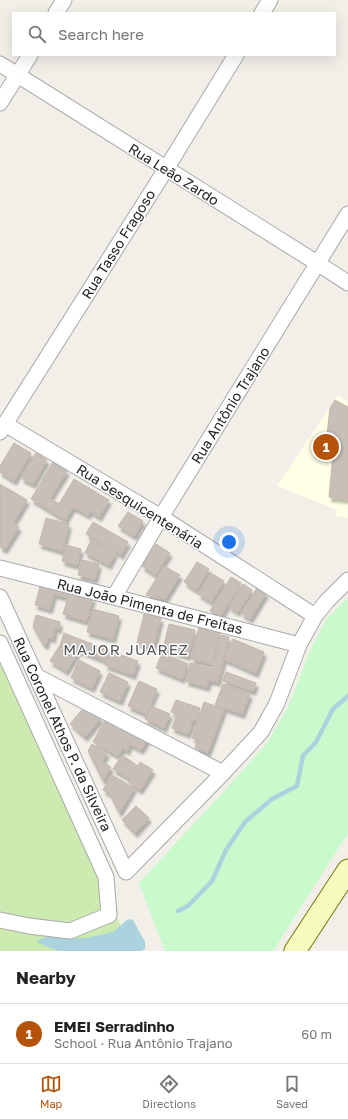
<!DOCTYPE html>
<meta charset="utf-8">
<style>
body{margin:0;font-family:"Golos Text",sans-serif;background:#f2f2f2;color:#222}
.you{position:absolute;left:229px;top:542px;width:14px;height:14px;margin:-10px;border:3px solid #fff;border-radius:50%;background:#1a73e8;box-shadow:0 0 0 6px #1a73e833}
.badge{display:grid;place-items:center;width:26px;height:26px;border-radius:50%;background:#b45309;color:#fff;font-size:13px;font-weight:700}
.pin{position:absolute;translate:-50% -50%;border:2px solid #fff;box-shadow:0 1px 4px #0006}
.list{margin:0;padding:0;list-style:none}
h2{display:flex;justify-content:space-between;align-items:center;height:52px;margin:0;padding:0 16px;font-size:17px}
h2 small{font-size:13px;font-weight:400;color:#767676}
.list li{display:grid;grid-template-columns:26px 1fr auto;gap:12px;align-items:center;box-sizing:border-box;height:60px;padding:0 16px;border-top:1px solid #e0e0e0}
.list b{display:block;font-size:15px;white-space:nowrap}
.list p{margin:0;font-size:13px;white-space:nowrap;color:#767676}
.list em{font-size:13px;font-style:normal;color:#767676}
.icon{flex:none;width:22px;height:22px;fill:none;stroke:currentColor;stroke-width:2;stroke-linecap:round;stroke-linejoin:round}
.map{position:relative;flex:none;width:348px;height:951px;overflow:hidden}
.search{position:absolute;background:#fff;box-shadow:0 4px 16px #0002;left:12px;right:12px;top:12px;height:44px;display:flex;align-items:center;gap:10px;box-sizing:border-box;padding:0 14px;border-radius:0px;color:#767676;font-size:15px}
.sheet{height:112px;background:#fff}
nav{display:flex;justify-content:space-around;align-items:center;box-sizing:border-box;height:56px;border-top:1px solid #e0e0e0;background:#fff;font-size:11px;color:#767676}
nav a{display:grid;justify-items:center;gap:2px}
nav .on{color:#b45309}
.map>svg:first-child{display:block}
</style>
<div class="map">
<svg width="348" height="951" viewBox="0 0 348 951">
<defs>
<filter id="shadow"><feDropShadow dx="2.5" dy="4.5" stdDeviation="1" flood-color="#0004"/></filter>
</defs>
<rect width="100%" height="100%" fill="#f2efe9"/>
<path fill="#ffffe5" d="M338 395 348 403V518L335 516 337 510 277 486Z"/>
<path fill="#cdebb0" d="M0 659 132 951H0Z"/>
<path fill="#c8facc" d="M348 597V833L273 951H165L139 883 227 788 267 743 289 705 310 651 326 620Z"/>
<path fill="#aad3df" d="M128 919 133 920 145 942V949L141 951H58L36 942 43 938 52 936 61 939 86 938 113 932Z"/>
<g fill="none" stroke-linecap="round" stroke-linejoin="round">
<path stroke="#aad3df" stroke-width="4.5" d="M178 911 188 906 212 881 226 850 245 822 272 799 297 786 303 756 316 742 333 709 348 696"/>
</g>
<path fill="#c7bfb8" stroke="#c4b6ab" filter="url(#shadow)" d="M335 400 348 407V499L329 497 333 455 338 456 339 444 326 443 330 408Z
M14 443 31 453 14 481 0 472V466Z
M36 453 47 460 33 484 21 478Z
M53 462 67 471 50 498 59 504 74 479 109 500 99 517 90 511 88 515 73 507 65 520 31 499Z
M0 484 27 500 13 523 19 527 5 549 0 547Z
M128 512 143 521 134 536 118 526Z
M46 518 69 524 62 551 39 544Z
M93 522 128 542 121 555 86 534Z
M91 540 115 553 109 565 85 553Z
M156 544 170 553 155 575 142 566Z
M66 545 81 549 77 565 62 561Z
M82 560 99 564 95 579 78 575Z
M197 562 209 569 196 590 184 582Z
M164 566 180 575 165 599 146 595Z
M211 573 224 581 211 602 198 594Z
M231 577 241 583 220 617 210 611Z
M41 583 68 590 66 597 54 594 50 609 35 605Z
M243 584 252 590 238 612 229 607Z
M257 588 266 593 250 619 241 613Z
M70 591 93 598 86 621 63 614Z
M93 609 119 616 113 639 87 632Z
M144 614 161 618 153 648 137 643Z
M36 615 60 622 59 629 55 628 53 639 48 637 46 645 43 644 33 627Z
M169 624 195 630 188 656 163 649Z
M199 627 220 632 212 664 191 659Z
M64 633 110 651 107 661 78 650 76 655 60 645Z
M221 635 229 637 218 682 209 680 207 687 186 681 190 663 212 669Z
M233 639 264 652 256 673 224 659Z
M60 645 76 655 66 671 50 661Z
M110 651 138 661 133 675 105 665Z
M162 653 188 664 182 679 156 668Z
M79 660 100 671 92 688 71 678Z
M226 672 256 683 253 691 223 681Z
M109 673 128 682 120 701 100 692Z
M139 681 157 689 146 714 128 706Z
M223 684 250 694 242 714 215 705Z
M176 700 200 708 196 721 193 720 188 734 172 728 177 714 171 712Z
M204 702 224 709 208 752 195 748 198 740 192 738Z
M86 705 101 718 85 737 70 724Z
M151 706 170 714 164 728 145 719Z
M108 715 148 738 141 750 130 744 127 751 123 748 118 756 93 742Z
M92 744 107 753 102 762 111 767 103 781 88 751Z
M122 755 138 766 140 762 153 770 140 790 128 782 130 779 113 769Z
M112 775 134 788 119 813 110 794 103 790Z
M136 806 149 818 135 833 122 820Z"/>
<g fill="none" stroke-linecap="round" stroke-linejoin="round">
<g stroke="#a9a9a9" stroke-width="17">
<path id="street" d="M56 13 64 0
M262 13 270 0
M0 64 317 263 348 283
M0 103 30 55
M5 424 161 517 315 616
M0 432 166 169 236 55
M0 568 114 597 299 645
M0 597 126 872 223 773 261 732 277 703 299 645 315 616 327 601 348 580
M114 597 161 517 348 214
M0 643 106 877 109 915 70 931 29 926 0 920
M36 676 223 773"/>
</g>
<g stroke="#707d05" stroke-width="23">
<path id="secondary" d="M295 951 348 870"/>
</g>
<use href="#street" stroke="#fff" stroke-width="15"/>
<use href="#secondary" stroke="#f7fabf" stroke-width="21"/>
</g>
<g text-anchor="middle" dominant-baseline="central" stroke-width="3" stroke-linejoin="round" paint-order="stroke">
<g font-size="14" fill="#222" stroke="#fff">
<text transform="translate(174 174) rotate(32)">Rua Leão Zardo</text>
<text transform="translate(118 244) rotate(-58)">Rua Tasso Fragoso</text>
<text transform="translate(230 405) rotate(-58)">Rua Antônio Trajano</text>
<text transform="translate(140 506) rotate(32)">Rua Sesquicentenária</text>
<text transform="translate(150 606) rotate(14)">Rua João Pimenta de Freitas</text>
<text transform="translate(63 734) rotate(65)">Rua Coronel Athos P. da Silveira</text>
</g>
<g font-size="15" letter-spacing="1" fill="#555" stroke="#fff">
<text x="126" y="649">MAJOR JUAREZ</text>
</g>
</g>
</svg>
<div class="you"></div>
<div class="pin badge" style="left:326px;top:447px">1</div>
<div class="search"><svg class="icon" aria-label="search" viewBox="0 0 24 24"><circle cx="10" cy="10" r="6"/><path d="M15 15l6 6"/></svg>Search here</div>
</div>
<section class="sheet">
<h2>Nearby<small></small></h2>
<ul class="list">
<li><span class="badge">1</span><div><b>EMEI Serradinho</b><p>School · Rua Antônio Trajano</p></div><em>60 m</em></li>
</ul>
</section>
<nav>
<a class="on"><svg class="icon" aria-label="map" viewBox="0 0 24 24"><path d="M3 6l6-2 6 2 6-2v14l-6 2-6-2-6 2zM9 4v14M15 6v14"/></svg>Map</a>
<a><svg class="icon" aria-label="directions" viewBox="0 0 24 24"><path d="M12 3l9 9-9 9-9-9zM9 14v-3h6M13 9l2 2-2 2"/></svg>Directions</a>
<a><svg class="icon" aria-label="saved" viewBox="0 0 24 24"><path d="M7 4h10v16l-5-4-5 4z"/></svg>Saved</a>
</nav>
